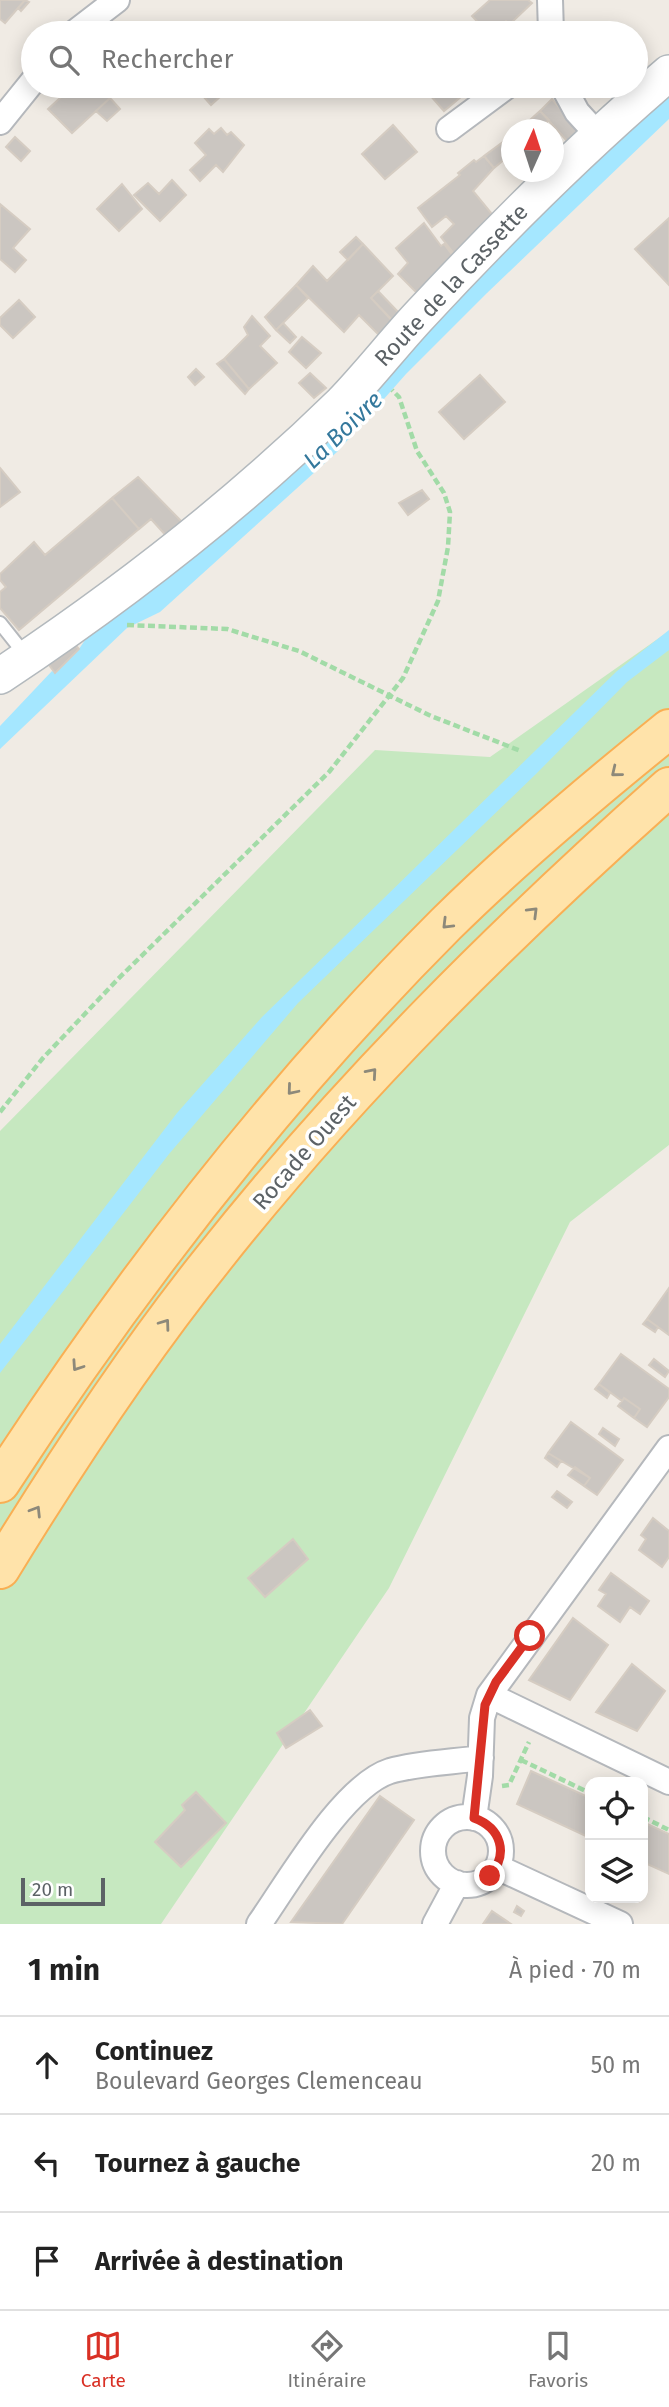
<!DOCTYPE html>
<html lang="fr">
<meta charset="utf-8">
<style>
body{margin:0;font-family:"Fira Sans",sans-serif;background:#f2f2f2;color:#222}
.controls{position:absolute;right:21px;bottom:21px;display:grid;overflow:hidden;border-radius:14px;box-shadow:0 4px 18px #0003}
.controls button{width:63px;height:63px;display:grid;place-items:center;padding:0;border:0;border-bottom:2px solid #e0e0e0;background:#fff;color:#222;font:35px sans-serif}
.compass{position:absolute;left:501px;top:119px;width:63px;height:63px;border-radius:50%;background:#fff;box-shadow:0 4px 18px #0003;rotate:3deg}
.scale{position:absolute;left:21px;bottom:18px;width:84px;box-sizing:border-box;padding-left:7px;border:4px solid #5c6266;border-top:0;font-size:19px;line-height:24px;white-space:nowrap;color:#5c6266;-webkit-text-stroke:5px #fff;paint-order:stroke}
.stop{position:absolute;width:21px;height:21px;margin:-16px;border:5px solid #d93025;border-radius:50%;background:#fff}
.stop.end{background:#d93025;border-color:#fff;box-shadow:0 2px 7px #0008}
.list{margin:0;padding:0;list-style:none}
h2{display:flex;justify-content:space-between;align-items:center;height:91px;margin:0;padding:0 28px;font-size:30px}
h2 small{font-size:23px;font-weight:400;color:#767676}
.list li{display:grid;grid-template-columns:46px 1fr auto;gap:21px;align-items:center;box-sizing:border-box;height:98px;padding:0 28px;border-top:2px solid #e0e0e0}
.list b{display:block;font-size:26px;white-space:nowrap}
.list p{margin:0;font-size:23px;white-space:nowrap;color:#767676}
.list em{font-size:23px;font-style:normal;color:#767676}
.icon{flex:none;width:38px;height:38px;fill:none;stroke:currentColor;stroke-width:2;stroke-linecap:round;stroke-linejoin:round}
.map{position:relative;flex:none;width:669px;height:1924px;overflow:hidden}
.search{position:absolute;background:#fff;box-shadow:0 4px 18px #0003;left:21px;right:21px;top:21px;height:77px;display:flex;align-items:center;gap:18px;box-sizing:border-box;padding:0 24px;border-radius:38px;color:#767676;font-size:26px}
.sheet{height:385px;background:#fff}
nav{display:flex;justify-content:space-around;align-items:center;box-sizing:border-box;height:98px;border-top:2px solid #e0e0e0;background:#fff;font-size:19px;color:#767676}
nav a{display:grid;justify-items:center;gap:4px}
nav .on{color:#d93025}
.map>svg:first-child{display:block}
</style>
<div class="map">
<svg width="669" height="1924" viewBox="0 0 669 1924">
<rect width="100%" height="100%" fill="#f0ebe4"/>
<path fill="#c6e8c0" d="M669 631V1145L570 1222 389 1588 161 1924H0V1131L375 750 490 757Z"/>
<path fill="#a5e7ff" d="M669 94V119L487 293 406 374 337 452 160 612 127 628 0 749V726L52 671 56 673 79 649 91 631Z
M669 630V650L627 682 536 774 298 1003 169 1154 0 1373V1344L177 1113 262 1017 617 671Z"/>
<path fill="#cbc6c1" stroke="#d5ccc2" stroke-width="2" d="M0 0H25L5 23 0 19Z
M25 0 29 2 21 11 18 8Z
M490 0H528L532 3 510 24 506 21 493 33H488L472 16Z
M506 21 510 24 501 33H493Z
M73 86H98L110 98 72 133 48 109Z
M194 86H232L211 105Z
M422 86H474L444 111Z
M110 98 120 109 107 121 96 111Z
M552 99 580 132 568 142 540 111Z
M540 111 549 120 543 126 545 129 519 130Z
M393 125 417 152 385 179 362 154Z
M221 128 227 135 231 132 244 145 223 172 216 165 200 181 190 170 206 155 195 143 209 129 214 134Z
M15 137 30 151 21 161 6 147Z
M503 142 511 154 494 168 484 156Z
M484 156 494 168 473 191 496 219 458 259 441 237 454 224 446 216 432 227 418 208 460 175 458 173 474 160 476 162Z
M172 180 186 195 160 221 134 195 148 183 159 194Z
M122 184 142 209 119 231 97 209Z
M0 204 30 229 13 248 26 260 15 272 0 259Z
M669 218V285L635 249Z
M424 223 441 246 444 244 457 261 422 298 398 274 408 263 396 248Z
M356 237 363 244 348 260 340 252Z
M363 244 393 276 371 298 396 325 383 339 359 315 344 332 296 285 313 266 327 281Z
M296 285 308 298 276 330 265 317Z
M378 291 401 315 394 322 371 298Z
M19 300 35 317 13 338 0 325V318Z
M252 316 270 336 260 346 277 363 249 389 224 359 248 335 244 327Z
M283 323 296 337 290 343 276 330Z
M302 337 321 353 306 368 289 352Z
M224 359 249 389 245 394 217 364Z
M196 369 204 377 195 385 188 377Z
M310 373 326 388 314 398 299 383Z
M480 375 505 402 464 439 439 412Z
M0 468 20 492 0 507Z
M138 477 186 526 170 540 151 519 139 529 112 498Z
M422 490 429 499 408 515 399 503Z
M112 498 139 529 19 630 0 608V592L6 587 0 580V574L34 542 45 555Z
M72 641 79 649 55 673 46 661Z
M669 1288V1335L647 1319Z
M647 1319 658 1327 655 1332 643 1324Z
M621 1354 669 1389V1397L647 1427 634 1418 640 1409 624 1398 622 1401 599 1384Z
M654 1359 669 1371 665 1377 649 1365Z
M599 1384 610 1393 607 1398 595 1389Z
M624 1398 640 1409 634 1418 618 1406Z
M571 1422 623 1460 597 1495 584 1486 590 1478 548 1453Z
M603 1428 619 1439 615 1446 599 1434Z
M548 1453 561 1461 557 1467 545 1458Z
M575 1467 590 1478 584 1486 568 1475Z
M557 1491 572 1502 567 1508 552 1497Z
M653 1518 669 1531V1557L662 1567 639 1550 646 1539 641 1535Z
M293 1539 308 1559 265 1597 248 1578Z
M611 1573 649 1601 640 1614 630 1607 620 1622 598 1606 606 1594 599 1590Z
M573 1618 608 1645 570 1700 529 1680Z
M632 1664 665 1691 637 1731 596 1712Z
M310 1710 322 1726 286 1748 277 1733Z
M531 1771 590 1798V1838L517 1804Z
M196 1792 226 1823 181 1867 155 1842 185 1810 182 1805Z
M380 1796 414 1820 342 1924 291 1922Z
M643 1822 669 1834V1874L643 1862Z
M517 1906 524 1911 521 1916 514 1912Z
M492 1911 511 1924H483Z"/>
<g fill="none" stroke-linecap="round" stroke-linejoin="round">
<g stroke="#b5b8bc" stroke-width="16">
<path id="lane" d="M0 623 27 657"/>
</g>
<g stroke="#b5b8bc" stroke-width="28">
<path id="street" d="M550 0 551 33
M74 33 117 0
M563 86 577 112 598 135
M0 122 33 81
M449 129 507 86
M489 1695 669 1782
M433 1851a34 34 0 1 1 68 0a34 34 0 1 1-68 0Z
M474 1818 480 1776 482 1718 489 1695 669 1448
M497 1867 620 1924
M259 1924C288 1883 343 1786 390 1771 418 1763 452 1762 481 1758
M435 1924 457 1883"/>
</g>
<g stroke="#b3b9bd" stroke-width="38">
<path id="secondary" d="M0 676C122 595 237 506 342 403 369 375 393 344 419 316 498 231 580 149 669 73"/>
</g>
<g stroke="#f9af54" stroke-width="42">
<path id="primary" d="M0 1483C130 1283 276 1094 446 924 516 855 592 791 669 729
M0 1569C65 1463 135 1356 213 1259 349 1087 506 932 669 787"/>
</g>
<path stroke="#a2dba7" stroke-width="4.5" stroke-dasharray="7 3.5" stroke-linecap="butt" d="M127 625 227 629 299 651 431 716 521 751
M0 1112 43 1058 118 979 329 772 403 678 438 601 448 547 450 512 444 493 417 451 399 397 392 390
M521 1760 590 1793
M502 1786 509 1785 529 1742
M643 1817 669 1830"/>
<use href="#lane" stroke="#fff" stroke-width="12"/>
<use href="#street" stroke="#fff" stroke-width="24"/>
<use href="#secondary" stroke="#fff" stroke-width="35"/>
<use href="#primary" stroke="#ffe3aa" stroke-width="38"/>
</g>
<defs><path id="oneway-chevron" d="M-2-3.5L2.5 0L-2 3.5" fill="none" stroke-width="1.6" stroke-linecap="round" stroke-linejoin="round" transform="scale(1.75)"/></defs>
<g stroke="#8d897a">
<use href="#oneway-chevron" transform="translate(616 772) rotate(141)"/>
<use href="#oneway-chevron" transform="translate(533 912) rotate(-45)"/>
<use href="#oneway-chevron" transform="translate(447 924) rotate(135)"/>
<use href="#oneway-chevron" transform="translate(372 1073) rotate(-49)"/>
<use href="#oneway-chevron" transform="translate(292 1090) rotate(130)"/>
<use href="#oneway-chevron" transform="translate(165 1324) rotate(-54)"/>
<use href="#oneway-chevron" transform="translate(77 1366) rotate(124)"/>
<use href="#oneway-chevron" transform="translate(36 1511) rotate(-58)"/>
</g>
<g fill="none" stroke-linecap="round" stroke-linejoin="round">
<path stroke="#d93025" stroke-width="9" d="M490 1876C509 1853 501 1828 474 1818L485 1705 496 1682 530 1636"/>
</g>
<g text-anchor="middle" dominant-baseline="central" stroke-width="7" stroke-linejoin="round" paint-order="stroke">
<g font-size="23" fill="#5c6266" stroke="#fff">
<text transform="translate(451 285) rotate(-47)">Route de la Cassette</text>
<text transform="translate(304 1152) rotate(-49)">Rocade Ouest</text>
</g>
<g font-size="24" font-style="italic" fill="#34789c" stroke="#fff">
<text transform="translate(343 430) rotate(-44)">La Boivre</text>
</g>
</g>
</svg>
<div class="controls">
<button><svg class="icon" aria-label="locate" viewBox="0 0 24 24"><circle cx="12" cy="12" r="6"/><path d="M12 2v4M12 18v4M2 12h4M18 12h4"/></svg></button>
<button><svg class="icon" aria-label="layers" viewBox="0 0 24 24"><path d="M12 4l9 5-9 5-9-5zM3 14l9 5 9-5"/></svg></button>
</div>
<svg class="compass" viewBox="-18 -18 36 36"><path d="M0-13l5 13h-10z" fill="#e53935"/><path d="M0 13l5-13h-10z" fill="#767676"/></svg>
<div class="scale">20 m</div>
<div class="stop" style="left:530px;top:1636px"></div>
<div class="stop end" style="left:490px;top:1876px"></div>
<div class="search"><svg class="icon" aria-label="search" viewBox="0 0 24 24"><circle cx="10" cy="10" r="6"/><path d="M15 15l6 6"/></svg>Rechercher</div>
</div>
<section class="sheet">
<h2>1 min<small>À pied · 70 m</small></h2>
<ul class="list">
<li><svg class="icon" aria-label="ahead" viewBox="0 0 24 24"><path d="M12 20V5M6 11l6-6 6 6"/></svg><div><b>Continuez</b><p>Boulevard Georges Clemenceau</p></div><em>50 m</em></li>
<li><svg class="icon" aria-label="left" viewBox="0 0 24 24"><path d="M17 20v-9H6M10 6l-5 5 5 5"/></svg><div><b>Tournez à gauche</b></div><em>20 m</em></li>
<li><svg class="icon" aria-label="arrive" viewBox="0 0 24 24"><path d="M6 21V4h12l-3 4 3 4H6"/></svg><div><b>Arrivée à destination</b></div></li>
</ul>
</section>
<nav>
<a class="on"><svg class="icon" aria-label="map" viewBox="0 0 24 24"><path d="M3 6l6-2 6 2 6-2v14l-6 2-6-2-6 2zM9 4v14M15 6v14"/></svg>Carte</a>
<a><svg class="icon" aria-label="directions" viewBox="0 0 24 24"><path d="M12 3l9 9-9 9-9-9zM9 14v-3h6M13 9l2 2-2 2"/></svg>Itinéraire</a>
<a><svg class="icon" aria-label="saved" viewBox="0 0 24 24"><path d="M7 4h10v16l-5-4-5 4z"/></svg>Favoris</a>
</nav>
